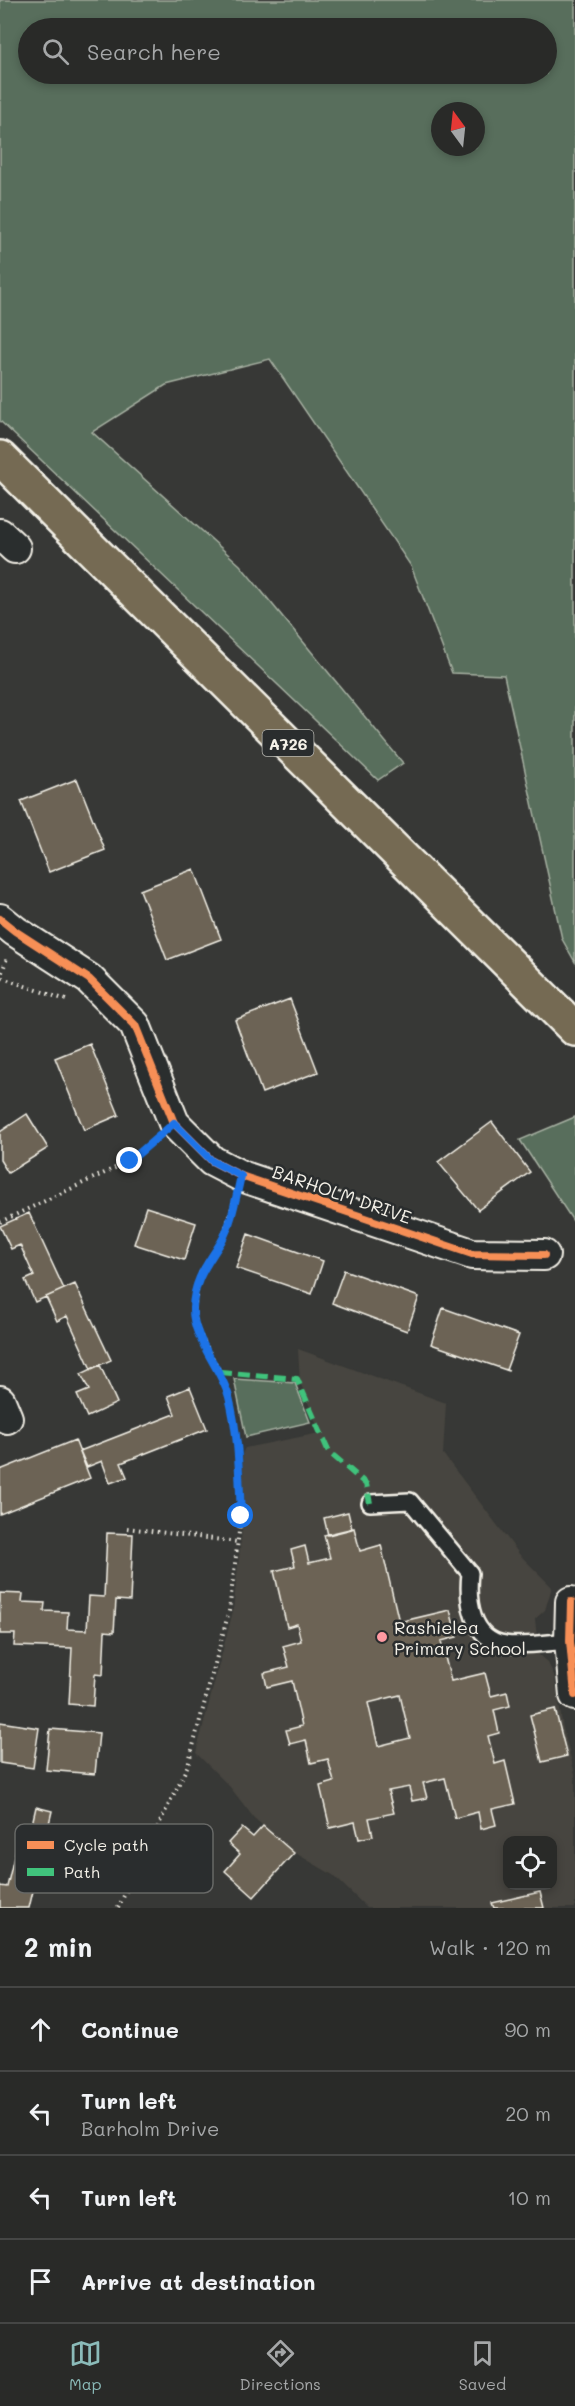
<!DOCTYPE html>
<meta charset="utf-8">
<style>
body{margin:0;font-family:Mali,sans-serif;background:#313230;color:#f1f3f6}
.controls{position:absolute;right:18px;bottom:18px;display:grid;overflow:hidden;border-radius:12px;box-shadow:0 3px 9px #0003}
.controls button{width:54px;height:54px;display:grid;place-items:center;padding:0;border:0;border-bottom:2px solid #454645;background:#292a28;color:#f1f3f6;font:30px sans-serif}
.compass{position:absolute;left:431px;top:102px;width:54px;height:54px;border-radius:50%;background:#292a28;box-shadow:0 3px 9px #0003;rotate:345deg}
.stop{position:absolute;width:18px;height:18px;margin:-14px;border:4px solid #1a73e8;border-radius:50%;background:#fff}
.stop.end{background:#1a73e8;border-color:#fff;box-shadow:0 2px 6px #0008}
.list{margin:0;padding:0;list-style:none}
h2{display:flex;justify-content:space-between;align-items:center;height:78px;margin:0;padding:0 24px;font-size:26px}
h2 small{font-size:20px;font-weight:400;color:#a5a7a8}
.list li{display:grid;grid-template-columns:39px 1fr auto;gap:18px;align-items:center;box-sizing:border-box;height:84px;padding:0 24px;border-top:2px solid #454645}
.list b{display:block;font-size:22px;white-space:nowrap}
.list p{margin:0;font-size:20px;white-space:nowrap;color:#a5a7a8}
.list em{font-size:20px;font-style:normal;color:#a5a7a8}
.icon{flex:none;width:33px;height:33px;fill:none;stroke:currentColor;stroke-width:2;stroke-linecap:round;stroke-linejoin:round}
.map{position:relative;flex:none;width:575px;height:1908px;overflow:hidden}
.search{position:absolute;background:#292a28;box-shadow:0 3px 9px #0003;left:18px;right:18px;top:18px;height:66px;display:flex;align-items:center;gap:15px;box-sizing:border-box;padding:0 21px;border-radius:33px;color:#a5a7a8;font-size:22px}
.sheet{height:414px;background:#292a28}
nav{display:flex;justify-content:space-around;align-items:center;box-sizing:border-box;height:84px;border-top:2px solid #454645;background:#292a28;font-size:16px;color:#a5a7a8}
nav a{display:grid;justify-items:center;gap:3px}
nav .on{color:#8bbbb9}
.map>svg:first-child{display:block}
</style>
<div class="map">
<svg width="575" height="1908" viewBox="0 0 575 1908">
<rect width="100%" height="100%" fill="#373836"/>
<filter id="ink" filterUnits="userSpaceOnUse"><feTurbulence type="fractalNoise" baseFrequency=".0167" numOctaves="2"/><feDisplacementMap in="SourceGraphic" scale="12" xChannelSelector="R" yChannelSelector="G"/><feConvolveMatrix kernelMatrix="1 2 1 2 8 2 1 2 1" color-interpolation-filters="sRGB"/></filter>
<g filter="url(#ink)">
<path fill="#47453f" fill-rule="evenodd" d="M298 1349 446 1403 443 1454 520 1555 552 1587 545 1610 535 1619 539 1655 548 1663 554 1675 563 1728 575 1774V1908H367L333 1875 292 1851 254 1818 230 1787 196 1753 233 1611 244 1513 242 1454 245 1448 320 1433 300 1382ZM508 1840H552V1886H508Z"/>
<path fill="#586e5b" stroke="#a6b0a2" stroke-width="1.5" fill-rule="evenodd" d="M0 0H575V962L562 939 504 675 452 673 411 566 270 359 166 385 92 432 240 565 403 763 378 780 0 421ZM28 28H546V74H28ZM440 111H476V147H440Z
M575 1117V1224L520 1140Z
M234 1379 295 1383 310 1422 246 1437Z"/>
<path fill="#6c6454" stroke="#f4f1e8" stroke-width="1.5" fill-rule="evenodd" d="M77 779 105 850 49 872 21 801Z
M194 869 221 939 167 960 140 890Z
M290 999 318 1072 262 1093 235 1020Z
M90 1044 119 1115 84 1130 55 1058Z
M27 1114 48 1148 8 1173 0 1160V1132Z
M492 1122 530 1172 478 1210 438 1162Z
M146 1207 196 1223 184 1260 134 1244Z
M29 1213 64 1289 35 1302 25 1280 34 1276 20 1245 11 1249 0 1226Z
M248 1234 323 1261 312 1294 236 1268Z
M344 1270 419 1297 407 1331 332 1303Z
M75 1284 111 1360 91 1369 67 1316 57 1321 46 1297Z
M443 1308 519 1335 506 1370 509 1371 431 1344Z
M100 1365 117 1403 87 1417 77 1395 89 1390 81 1374Z
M190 1387 207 1429 121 1463 127 1477 110 1483 102 1461 87 1467 80 1451 175 1414 168 1396Z
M75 1440 90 1478 0 1514V1470Z
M348 1512 352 1529 328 1535 324 1518Z
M354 1528 360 1551 381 1545 399 1622 450 1610 457 1637 441 1641 451 1681 485 1673 491 1696 507 1692 510 1706 494 1710 499 1733 488 1736 495 1764 505 1761 515 1804 492 1809 496 1825 481 1829 478 1812 455 1818 445 1778 423 1783 427 1798 412 1801 409 1787 388 1791 394 1813 369 1818 373 1836 359 1839 355 1822 330 1828 320 1786 334 1782 328 1759 311 1763 306 1740 290 1744 286 1730 302 1726 292 1681 267 1687 264 1673 289 1667 283 1646 301 1641 297 1624 287 1627 274 1571 295 1566 291 1550 305 1546 309 1563 330 1558 324 1535ZM400 1695 410 1738 378 1746 368 1703Z
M107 1533 133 1534 130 1601 116 1600 114 1632 105 1631 103 1675 95 1674 93 1706 69 1704 72 1648 14 1646 15 1634H0V1593L23 1594 22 1602 45 1603 44 1611 68 1612 67 1629 87 1630 89 1596 104 1597Z
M555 1709 567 1756 542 1762 530 1715Z
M0 1722 39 1728 33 1768 0 1763Z
M50 1729 99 1733 95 1774 46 1770Z
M36 1807 52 1811 29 1908H0V1886L7 1887 19 1835 29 1837Z
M263 1826 294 1853 254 1897 225 1871 240 1854 228 1843 242 1828 253 1837Z
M540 1892 544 1908H494L492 1903Z"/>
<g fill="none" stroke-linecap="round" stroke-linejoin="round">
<g stroke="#f4f1e8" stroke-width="20">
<path id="service" d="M370 1503 410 1501 470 1573C467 1600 471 1639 505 1644 521 1647 552 1642 570 1641"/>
</g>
<g stroke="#f4f1e8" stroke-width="34">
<path id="minor" d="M0 534 15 548
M0 919 15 931 89 979 135 1025 174 1123 212 1161 241 1176 472 1254 544 1255
M0 1401 7 1418
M571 1602 570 1641 575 1695"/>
</g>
<g stroke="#f4f1e8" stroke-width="38">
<path id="primary" d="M0 458 575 1029"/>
</g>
<path stroke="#f4f1e8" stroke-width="4" stroke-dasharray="1.5 4.5" stroke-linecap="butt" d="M0 978 7 958
M2 978 66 1000
M0 1222 130 1161 153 1141
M127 1528 238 1542
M118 1908 188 1765 229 1611 241 1516 238 1447 229 1397 220 1372 198 1331 193 1311 200 1274 222 1241 234 1202"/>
<use href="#service" stroke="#2a2d2e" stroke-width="15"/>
<use href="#minor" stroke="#2a2d2e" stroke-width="30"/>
<use href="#primary" stroke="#746b52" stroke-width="33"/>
<path stroke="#40c37c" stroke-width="6" stroke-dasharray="12 6" stroke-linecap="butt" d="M220 1372 297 1379 329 1452 366 1484 370 1503"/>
<g stroke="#2a2d2e" stroke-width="11">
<path id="cycleway" d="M0 919 15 931 89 979 135 1025 174 1123 212 1161 241 1176 472 1254 544 1255
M571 1602 570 1641 575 1695"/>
</g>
<use href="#cycleway" stroke="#f78f57" stroke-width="8"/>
</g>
</g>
<g fill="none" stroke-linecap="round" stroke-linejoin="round" filter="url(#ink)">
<path stroke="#1a73e8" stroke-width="8" d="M130 1161 174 1123 212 1161 241 1176C236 1197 232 1223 221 1242 207 1265 194 1279 193 1308 192 1338 221 1368 229 1397 239 1436 239 1476 241 1516"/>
</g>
<circle fill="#ff9aa2" stroke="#2a2d2e" stroke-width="2" cx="382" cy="1637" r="6"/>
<g text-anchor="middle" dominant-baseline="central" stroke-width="5" stroke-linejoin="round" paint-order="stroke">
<rect fill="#2a2d2e" stroke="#b7b6b0" stroke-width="1.5" x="262.5" y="730" width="51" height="26" rx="4.5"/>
<g font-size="16" font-weight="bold" fill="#f4f1e8">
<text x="288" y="743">A726</text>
</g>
<g font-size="18" fill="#f4f1e8" stroke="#2a2d2e">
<text transform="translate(342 1194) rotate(19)">BARHOLM DRIVE</text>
</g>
<g font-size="18" fill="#f4f1e8" stroke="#2a2d2e" text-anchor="start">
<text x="394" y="1627">Rashielea<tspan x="394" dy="21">Primary School</tspan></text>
</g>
</g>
<rect x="15" y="1824" width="198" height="69" rx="9" fill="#2a2d2e" stroke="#676866" stroke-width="1.5"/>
<rect x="27" y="1841" width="27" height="8" fill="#f78f57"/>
<rect x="27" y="1868" width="27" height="8" fill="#40c37c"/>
<g font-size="16" fill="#f4f1e8">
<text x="64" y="1851">Cycle path</text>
<text x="64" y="1878">Path</text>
</g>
</svg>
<div class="controls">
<button><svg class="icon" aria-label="locate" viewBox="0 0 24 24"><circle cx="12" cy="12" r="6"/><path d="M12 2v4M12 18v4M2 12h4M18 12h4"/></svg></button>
</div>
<svg class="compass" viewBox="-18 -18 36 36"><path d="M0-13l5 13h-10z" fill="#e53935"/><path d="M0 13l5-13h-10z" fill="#a5a7a8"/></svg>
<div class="stop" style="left:241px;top:1516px"></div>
<div class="stop end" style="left:130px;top:1161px"></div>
<div class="search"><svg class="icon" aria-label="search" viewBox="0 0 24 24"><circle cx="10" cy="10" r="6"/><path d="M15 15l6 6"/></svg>Search here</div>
</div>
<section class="sheet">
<h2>2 min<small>Walk · 120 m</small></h2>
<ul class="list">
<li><svg class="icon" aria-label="ahead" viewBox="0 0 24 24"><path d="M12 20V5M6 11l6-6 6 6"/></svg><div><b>Continue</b></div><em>90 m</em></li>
<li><svg class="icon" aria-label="left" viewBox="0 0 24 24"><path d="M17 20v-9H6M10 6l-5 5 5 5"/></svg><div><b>Turn left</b><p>Barholm Drive</p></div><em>20 m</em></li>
<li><svg class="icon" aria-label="left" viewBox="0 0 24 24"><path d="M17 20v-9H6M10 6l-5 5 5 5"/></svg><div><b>Turn left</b></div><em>10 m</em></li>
<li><svg class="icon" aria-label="arrive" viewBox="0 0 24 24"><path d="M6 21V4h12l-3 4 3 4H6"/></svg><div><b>Arrive at destination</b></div></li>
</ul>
</section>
<nav>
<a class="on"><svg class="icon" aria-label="map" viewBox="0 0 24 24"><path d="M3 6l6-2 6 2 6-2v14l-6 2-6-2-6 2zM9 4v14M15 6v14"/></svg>Map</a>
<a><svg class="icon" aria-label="directions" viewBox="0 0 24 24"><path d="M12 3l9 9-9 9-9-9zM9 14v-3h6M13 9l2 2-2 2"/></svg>Directions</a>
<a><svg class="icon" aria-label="saved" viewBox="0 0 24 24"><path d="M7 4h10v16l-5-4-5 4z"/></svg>Saved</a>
</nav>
